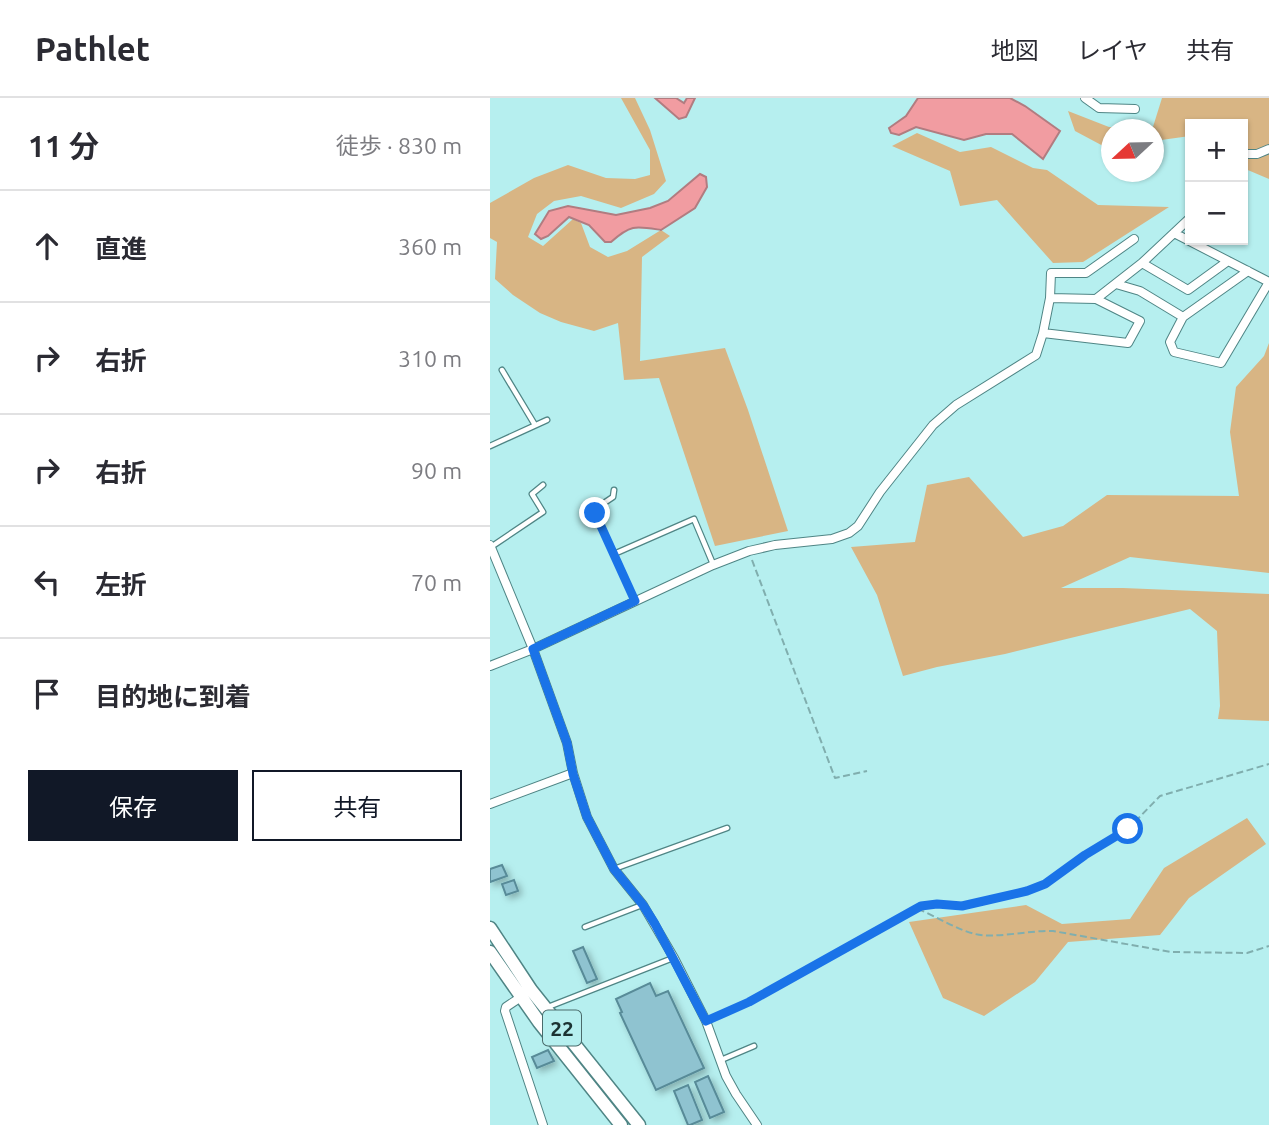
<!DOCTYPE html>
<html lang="ja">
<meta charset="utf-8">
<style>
body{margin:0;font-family:Ubuntu,"Noto Sans JP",sans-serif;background:#f7f7f7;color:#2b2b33}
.controls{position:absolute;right:21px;top:21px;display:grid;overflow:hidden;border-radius:0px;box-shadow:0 2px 5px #0004}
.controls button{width:63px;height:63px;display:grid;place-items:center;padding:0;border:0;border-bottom:2px solid #e1e1e2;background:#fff;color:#2b2b33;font:35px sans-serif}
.compass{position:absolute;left:611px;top:21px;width:63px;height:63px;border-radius:50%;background:#fff;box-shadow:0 2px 5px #0004;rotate:248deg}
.stop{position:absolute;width:21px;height:21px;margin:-16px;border:5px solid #1a73e8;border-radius:50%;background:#fff}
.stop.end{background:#1a73e8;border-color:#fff;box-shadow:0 2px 7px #0008}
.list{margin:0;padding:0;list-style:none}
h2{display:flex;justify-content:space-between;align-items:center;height:91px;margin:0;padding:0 28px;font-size:30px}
h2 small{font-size:23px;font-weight:400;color:#7c7c81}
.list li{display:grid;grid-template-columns:46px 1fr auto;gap:21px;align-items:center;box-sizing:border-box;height:112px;padding:0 28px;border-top:2px solid #e1e1e2}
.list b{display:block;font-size:26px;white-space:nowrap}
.list em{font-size:23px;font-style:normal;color:#7c7c81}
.actions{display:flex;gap:14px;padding:21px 28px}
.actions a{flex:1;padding:16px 0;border:2px solid #111827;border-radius:0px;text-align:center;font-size:24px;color:#111827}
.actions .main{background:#111827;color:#fff}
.icon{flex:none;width:38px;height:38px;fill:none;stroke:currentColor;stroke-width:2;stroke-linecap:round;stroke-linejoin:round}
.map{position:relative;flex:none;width:779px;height:1027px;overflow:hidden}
header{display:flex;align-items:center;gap:42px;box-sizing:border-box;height:98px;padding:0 35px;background:#fff;border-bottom:2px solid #e1e1e2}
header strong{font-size:33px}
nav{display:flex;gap:38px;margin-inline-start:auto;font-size:24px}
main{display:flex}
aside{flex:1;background:#fff}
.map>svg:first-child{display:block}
</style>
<header>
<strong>Pathlet</strong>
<nav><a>地図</a><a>レイヤ</a><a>共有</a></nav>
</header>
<main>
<aside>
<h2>11 分<small>徒歩 · 830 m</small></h2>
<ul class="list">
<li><svg class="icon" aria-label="ahead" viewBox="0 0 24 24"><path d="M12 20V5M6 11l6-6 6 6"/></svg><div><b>直進</b></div><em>360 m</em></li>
<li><svg class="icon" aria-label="right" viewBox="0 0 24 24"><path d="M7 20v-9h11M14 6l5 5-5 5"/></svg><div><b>右折</b></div><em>310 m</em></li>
<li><svg class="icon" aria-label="right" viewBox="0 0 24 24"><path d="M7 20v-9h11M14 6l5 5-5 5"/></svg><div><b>右折</b></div><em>90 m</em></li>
<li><svg class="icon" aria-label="left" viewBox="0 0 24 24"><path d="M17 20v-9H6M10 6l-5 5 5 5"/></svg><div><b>左折</b></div><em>70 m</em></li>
<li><svg class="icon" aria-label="arrive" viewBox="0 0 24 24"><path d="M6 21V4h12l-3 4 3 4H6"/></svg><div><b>目的地に到着</b></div></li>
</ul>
<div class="actions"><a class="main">保存</a><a>共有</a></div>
</aside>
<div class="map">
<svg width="779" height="1027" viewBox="0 0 779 1027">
<defs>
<filter id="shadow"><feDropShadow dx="3.5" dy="3.5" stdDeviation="3.5" flood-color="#0004"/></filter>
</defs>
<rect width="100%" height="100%" fill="#b6efef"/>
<path fill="#d8b584" d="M131 0H145L160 32 176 83 164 96 131 110 91 98 64 103 47 116 38 139 53 148 83 121 91 125 100 149 118 159 137 153 171 132 180 138 152 159 150 263 235 250 258 312 298 433 225 448 169 280 134 282 128 225 104 233 71 224 50 215 23 197 5 181 7 144 0 140V105L44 80 78 67 116 80 145 81 160 77V52Z
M672 0H779V81L753 70V26H700V38L664 43V32H662Z
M578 13 619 29 652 31 622 32 621 48 615 49 585 33Z
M427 35 470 54 501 49 543 70 557 72 608 107 679 109 593 164 563 165 507 102 470 108 460 73 402 48Z
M779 245V475L640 459 571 490H633L779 496V623L728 621 730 608 727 533 700 511 515 556 447 569 413 578 387 497 361 449 425 444 437 387 479 379 533 439 573 428 617 397 749 398 740 334 746 289 774 258Z
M757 720 776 746 699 800 670 837 578 844 545 884 494 918 453 900 419 824 536 807 572 826 640 821 674 770Z"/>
<path fill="#f19ca1" stroke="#b17c80" stroke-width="2" d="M165 0H186L194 5 197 0H205L196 19 189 21Z
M428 0H520L535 8 570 33 553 61 522 36H496L474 42 426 29 409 37 401 35 399 30 416 18Z
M210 76 216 79 217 89 205 110 171 132C146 128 141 126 121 144H115L99 127 79 119 58 138 51 141 45 136 59 113 78 108 126 117 160 110 178 103Z"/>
<path fill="#8fc3d0" stroke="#588b98" stroke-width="2" filter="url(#shadow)" d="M12 767 17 778 0 784V771Z
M24 782 28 793 16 797 12 786Z
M93 849 107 881 97 885 83 853Z
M160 885 166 898 178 893 214 970 166 992 130 915 132 914 126 901Z
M58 952 64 963 47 970 42 959Z
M218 978 234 1014 220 1020 205 984Z
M198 987 212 1022 200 1027H198L184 993Z"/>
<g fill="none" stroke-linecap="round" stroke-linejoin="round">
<g stroke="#4f8585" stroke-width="7">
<path id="service" d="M12 272 45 327
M0 348 57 322
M1 449 53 414 42 396 53 387
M124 456 105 415V411L123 399 124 392
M145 503 124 456 204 421 223 466
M124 771 237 730
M95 829 152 807
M58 909 183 860
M231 962 264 948"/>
</g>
<g stroke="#4f8585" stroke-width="10">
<path id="minor" d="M595 0 609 10 645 11
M753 56H767L779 51
M684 135 779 184 731 265 684 254 680 244 693 219 758 173
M652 165 698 192 738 163
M626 186 650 193 693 219
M560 200 606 201 652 165 700 120
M553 235 638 245 650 223 606 201
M0 447 43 551 77 645 83 675 97 719 124 771 153 807 184 860 216 923 236 978 246 996 267 1027
M0 568 43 551 223 467 259 453 285 447 342 441 359 435 368 428 390 394 443 327 466 307 546 257 553 235 560 200 561 175H596L644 141
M0 706 83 675
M31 899 16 909 15 913 53 1027"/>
</g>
<g stroke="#4f8585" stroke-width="15">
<path id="primary" d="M0 830 41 892 149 1027
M0 854 49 924 131 1027"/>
</g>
<path stroke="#80aeae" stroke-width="2" stroke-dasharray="7 3.5" stroke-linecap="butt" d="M262 462 345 680 377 673
M428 811C445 818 468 832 485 836 505 841 540 832 563 833L681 854 757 855 779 848
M224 920 259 904 431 808 447 806 472 808 537 793 555 786 595 757 638 731 670 698 779 666"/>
<use href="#service" stroke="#fff" stroke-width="4.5"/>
<use href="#minor" stroke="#fff" stroke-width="8"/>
<use href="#primary" stroke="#fff" stroke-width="12"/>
</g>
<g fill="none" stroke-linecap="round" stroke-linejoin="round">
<path stroke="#1a73e8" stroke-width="9" d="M105 415 145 503 43 551 77 645 83 676 97 719 124 771 153 807 165 826 216 923 259 904 431 808 447 806 472 808 537 793 555 786 595 757 638 731"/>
</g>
<g text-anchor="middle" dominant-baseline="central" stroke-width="5" stroke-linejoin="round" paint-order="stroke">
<rect fill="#b6efef" stroke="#4a6b6b" stroke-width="2" x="53" y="912.5" width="38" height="35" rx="5"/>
<g font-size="21" font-weight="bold" fill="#1b3232">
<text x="72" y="930">22</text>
</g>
</g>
</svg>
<div class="controls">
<button>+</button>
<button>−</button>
</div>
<svg class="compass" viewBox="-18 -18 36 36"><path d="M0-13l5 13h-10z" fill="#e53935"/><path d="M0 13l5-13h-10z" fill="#7c7c81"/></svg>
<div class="stop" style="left:638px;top:731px"></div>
<div class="stop end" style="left:105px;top:415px"></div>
</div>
</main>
